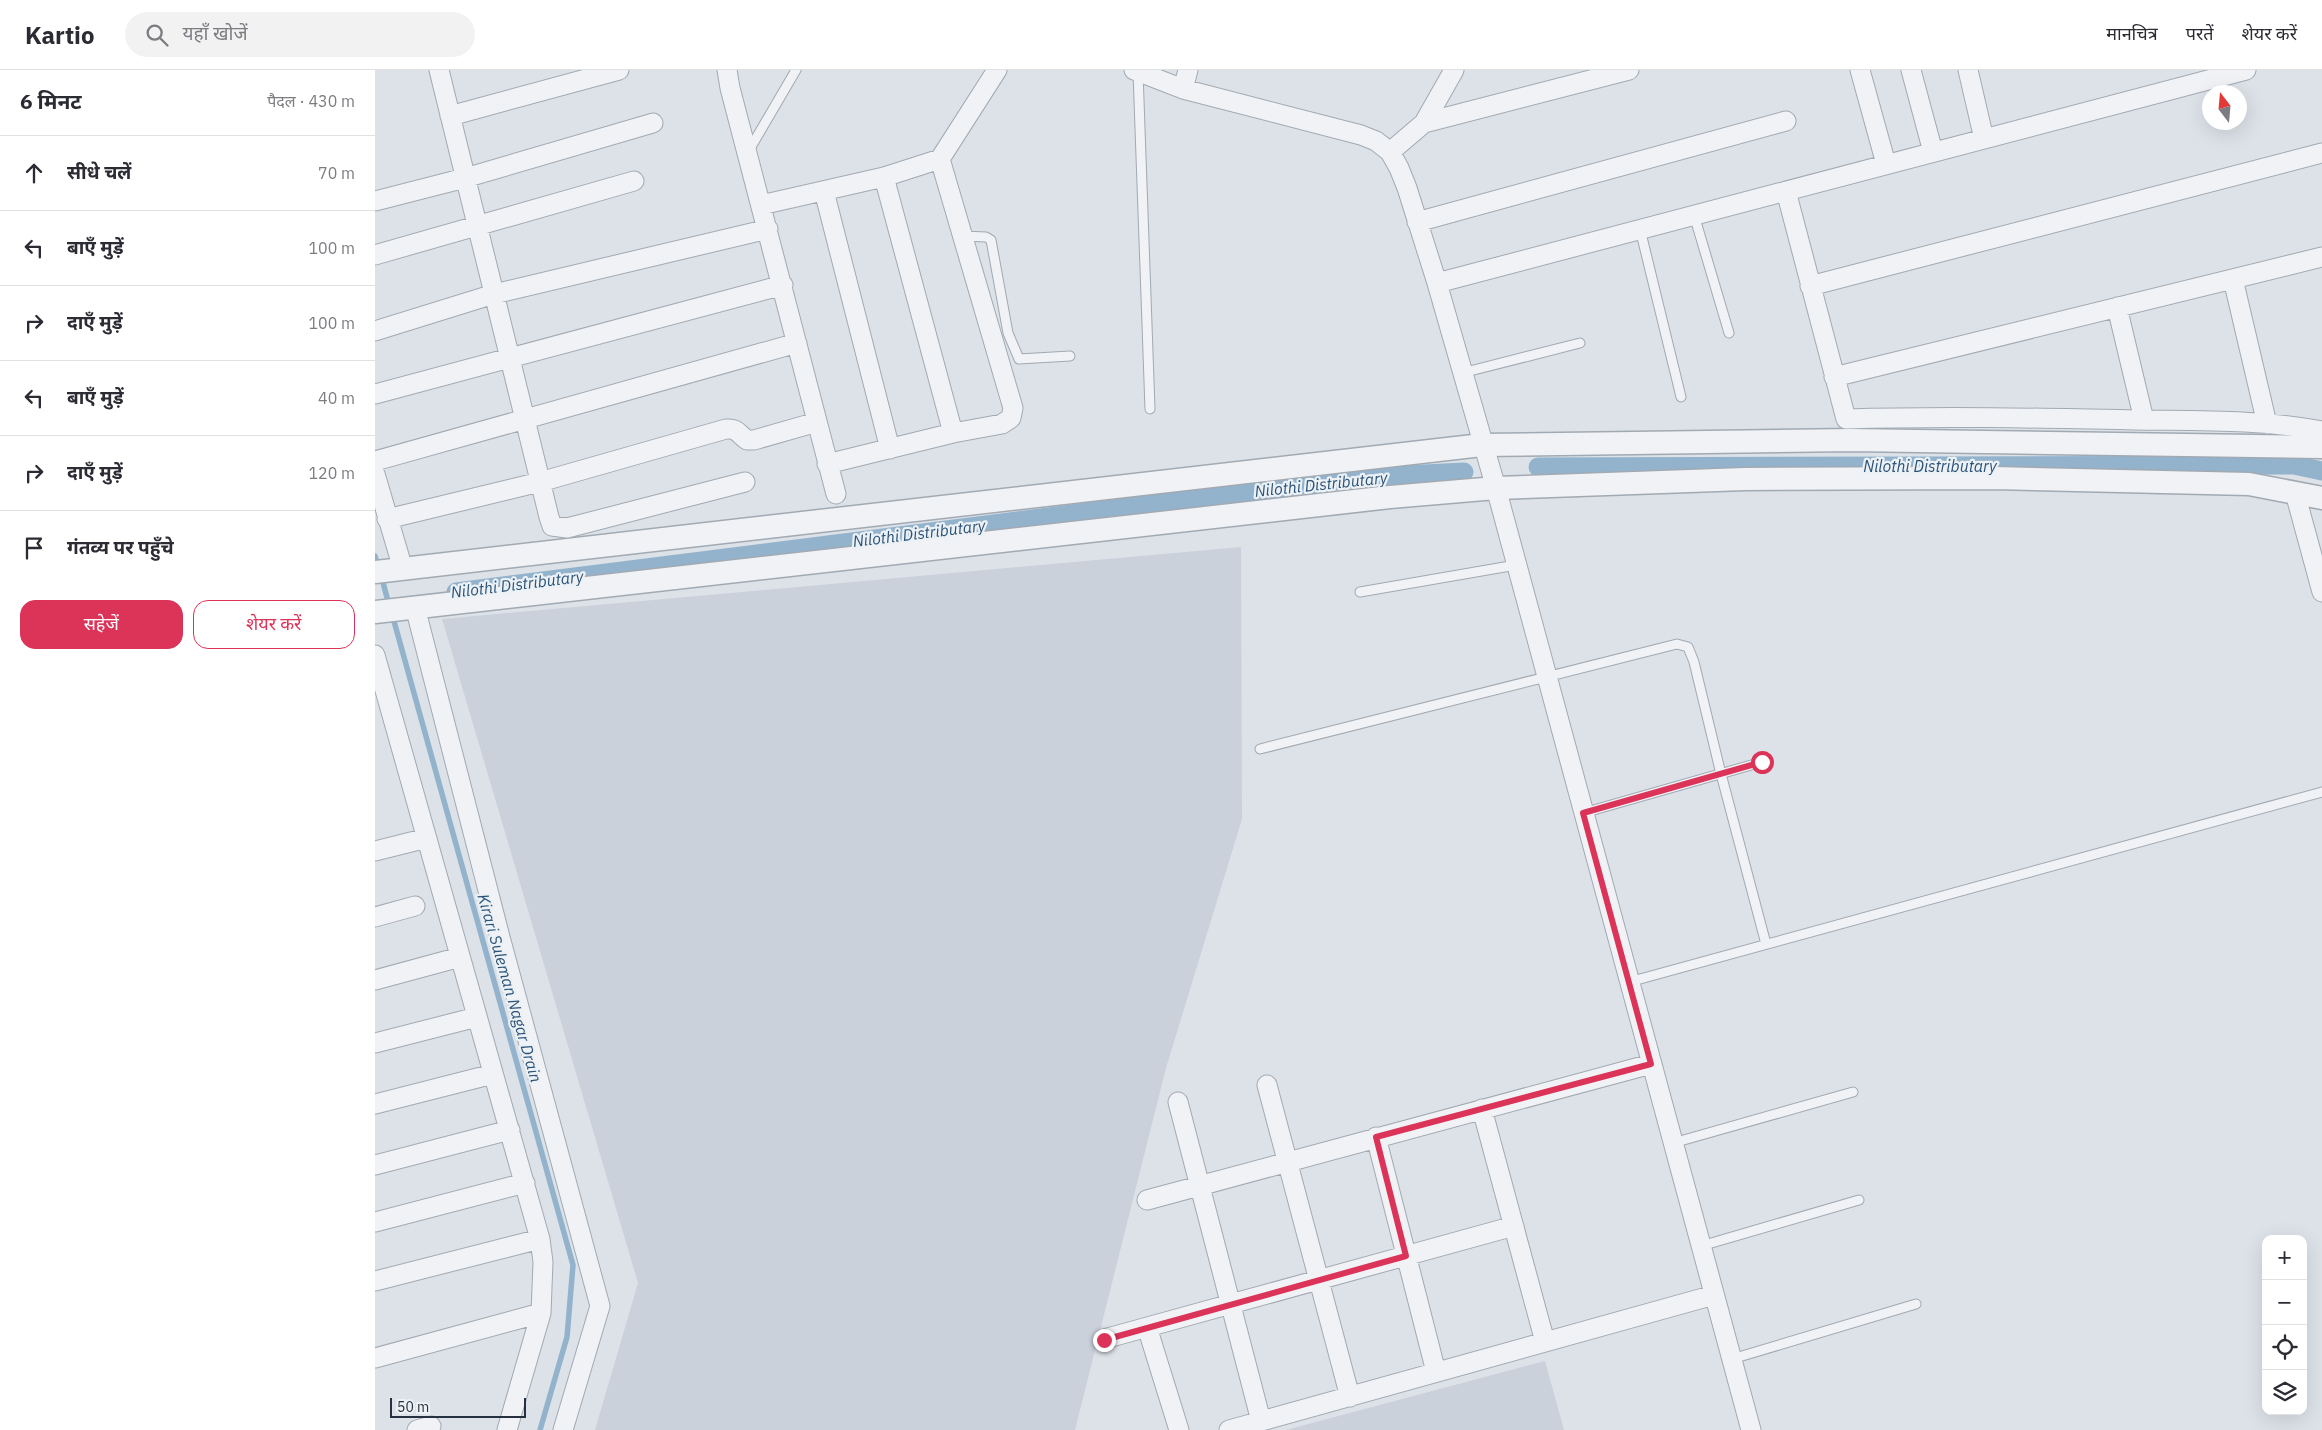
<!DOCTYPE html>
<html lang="hi">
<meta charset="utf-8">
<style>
body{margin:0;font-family:"IBM Plex Sans","Noto Sans Devanagari",sans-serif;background:#f2f2f3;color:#2b2b33}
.controls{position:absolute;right:15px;bottom:15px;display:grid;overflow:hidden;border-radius:10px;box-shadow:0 5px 20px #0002}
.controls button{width:45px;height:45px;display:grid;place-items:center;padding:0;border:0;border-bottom:1px solid #e1e1e2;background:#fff;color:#2b2b33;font:25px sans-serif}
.compass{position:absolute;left:1827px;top:15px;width:45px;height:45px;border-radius:50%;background:#fff;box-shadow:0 5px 20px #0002;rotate:344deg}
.scale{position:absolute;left:15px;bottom:12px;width:136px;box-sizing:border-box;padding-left:5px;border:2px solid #253140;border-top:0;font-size:14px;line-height:18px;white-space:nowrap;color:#253140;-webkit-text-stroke:4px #ecf1f6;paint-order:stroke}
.stop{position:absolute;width:15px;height:15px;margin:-11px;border:4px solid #dc3359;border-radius:50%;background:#fff}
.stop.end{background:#dc3359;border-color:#fff;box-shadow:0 1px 5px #0008}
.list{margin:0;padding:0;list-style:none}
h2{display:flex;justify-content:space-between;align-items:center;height:65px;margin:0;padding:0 20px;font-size:21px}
h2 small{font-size:16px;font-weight:400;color:#7c7c81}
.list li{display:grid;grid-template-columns:32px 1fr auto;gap:15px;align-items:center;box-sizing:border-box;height:75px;padding:0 20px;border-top:1px solid #e1e1e2}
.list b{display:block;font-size:19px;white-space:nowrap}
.list em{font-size:16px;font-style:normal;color:#7c7c81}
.actions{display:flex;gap:10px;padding:15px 20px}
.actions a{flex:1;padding:11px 0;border:1px solid #dc3359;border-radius:15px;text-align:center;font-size:18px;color:#dc3359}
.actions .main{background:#dc3359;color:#fff}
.icon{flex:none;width:28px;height:28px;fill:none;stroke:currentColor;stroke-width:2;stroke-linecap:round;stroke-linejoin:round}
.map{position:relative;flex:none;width:1947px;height:1360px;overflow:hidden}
header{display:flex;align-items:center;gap:30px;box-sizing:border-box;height:70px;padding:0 25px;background:#fff;border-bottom:1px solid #e1e1e2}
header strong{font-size:24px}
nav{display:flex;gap:28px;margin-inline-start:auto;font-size:18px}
.search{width:350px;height:45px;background:#f2f2f3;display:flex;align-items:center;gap:12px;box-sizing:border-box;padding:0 18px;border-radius:28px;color:#7c7c81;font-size:19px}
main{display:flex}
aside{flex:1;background:#fff}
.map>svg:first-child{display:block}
</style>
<header>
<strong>Kartio</strong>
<div class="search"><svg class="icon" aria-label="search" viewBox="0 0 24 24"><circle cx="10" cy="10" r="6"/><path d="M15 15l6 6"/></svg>यहाँ खोजें</div>
<nav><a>मानचित्र</a><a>परतें</a><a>शेयर करें</a></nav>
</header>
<main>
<aside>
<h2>6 मिनट<small>पैदल · 430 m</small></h2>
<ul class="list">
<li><svg class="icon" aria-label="ahead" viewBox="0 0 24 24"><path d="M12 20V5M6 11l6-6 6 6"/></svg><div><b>सीधे चलें</b></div><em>70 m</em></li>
<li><svg class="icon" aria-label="left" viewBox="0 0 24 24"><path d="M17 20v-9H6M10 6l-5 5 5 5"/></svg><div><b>बाएँ मुड़ें</b></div><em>100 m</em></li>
<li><svg class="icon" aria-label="right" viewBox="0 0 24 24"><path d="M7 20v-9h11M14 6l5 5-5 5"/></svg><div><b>दाएँ मुड़ें</b></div><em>100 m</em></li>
<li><svg class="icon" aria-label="left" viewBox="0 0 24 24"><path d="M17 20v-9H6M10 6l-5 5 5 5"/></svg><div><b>बाएँ मुड़ें</b></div><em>40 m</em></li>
<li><svg class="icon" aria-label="right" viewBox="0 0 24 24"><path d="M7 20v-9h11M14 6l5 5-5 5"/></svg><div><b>दाएँ मुड़ें</b></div><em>120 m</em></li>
<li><svg class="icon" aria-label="arrive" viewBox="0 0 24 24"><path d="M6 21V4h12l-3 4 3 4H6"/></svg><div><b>गंतव्य पर पहुँचे</b></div></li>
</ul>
<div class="actions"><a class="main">सहेजें</a><a>शेयर करें</a></div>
</aside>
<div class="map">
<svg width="1947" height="1360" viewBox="0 0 1947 1360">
<rect width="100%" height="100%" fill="#dce2e8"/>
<path fill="#cad1db" d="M866 477 867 749 791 998 700 1360H220L263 1213 67 549Z
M1170 1291 1189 1360H911Z"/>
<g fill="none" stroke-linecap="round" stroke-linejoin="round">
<path stroke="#93b3cd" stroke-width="5.5" d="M0 486 3 496
M6 505 14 535
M17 544 198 1195 192 1267 165 1360"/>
<path stroke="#93b3cd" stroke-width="19" d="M1163 397 1919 395 1947 401
M81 522 989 407 1089 402"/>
<g stroke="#a1a9b2" stroke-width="11">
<path id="service" d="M763 2 775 339
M373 82 421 0
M1319 145 1354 263
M1265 159 1306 327
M588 166 611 167 616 170 633 263 644 289 695 286
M1087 303 1205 273
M985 522 1141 495
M885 679 1302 574 1313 577 1319 592 1346 704 1391 874
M1208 743 1387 692
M1254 912 1947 722
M1298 1073 1478 1022
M1326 1176 1484 1130
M1357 1289 1541 1234"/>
</g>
<g stroke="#a1a9b2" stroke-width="21">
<path id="minor" d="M64 0 174 447 177 456 192 458 370 412
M352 0 355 18 461 424
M759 0 808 19 986 65 1001 71 1015 82 1024 98 1032 118 1062 213 1121 418 1376 1360
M1485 0 1511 94
M1536 0 1558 82
M1593 0 1609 69
M808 19 813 0
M75 46 244 0
M1049 53 1079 0
M1015 82 1049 53 1254 0
M509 107 578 363
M449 121 515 379
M1411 121 1471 349C1567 346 1663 348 1759 350 1821 351 1886 349 1947 361
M0 131 90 108 278 53
M386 135 509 107 565 89
M1042 152 1411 51
M0 185 259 111
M1858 209 1892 354
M1062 213 1871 0
M1435 216 1947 83
M1742 237 1769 350
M0 261 119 224 393 159
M1459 307 1947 187
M0 324 408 215
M0 391 422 273
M452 394 578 363 627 354 636 348 638 338 565 89 622 0
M0 404 28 499
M1920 423 1947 522
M12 449 165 412 351 359C363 358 363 364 372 370H379L442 352
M40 537 125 867 225 1236 188 1360
M0 585 165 1169 168 1192 166 1243 132 1360
M0 781 52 768
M0 847 40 836
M0 910 85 887
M0 973 102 947
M892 1015 975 1327
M803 1032 886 1351
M0 1034 118 1004
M1107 1039 1170 1272
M1001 1067 1061 1302
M0 1095 135 1060
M772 1130 1276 994
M0 1152 150 1113
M0 1211 165 1169
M772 1257 804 1360
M729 1269 1139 1156
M0 1288 166 1243
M42 1360 56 1356
M854 1360 1339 1225"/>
</g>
<g stroke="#a1a9b2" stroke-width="25">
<path id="tertiary" d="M0 502 1107 375 1476 370 1947 377
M0 542 1015 427 1121 418 1370 409 1619 408 1874 414 1947 428"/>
</g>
<use href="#service" stroke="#f0f2f6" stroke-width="9"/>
<use href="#minor" stroke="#f0f2f6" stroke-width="19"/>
<use href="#tertiary" stroke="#f0f2f6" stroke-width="22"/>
</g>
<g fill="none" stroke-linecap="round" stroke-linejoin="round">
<path stroke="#dc3359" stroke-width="6" d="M729 1270 1031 1186 1001 1067 1276 994 1208 743 1387 692"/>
</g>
<g text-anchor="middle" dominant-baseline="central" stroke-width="4.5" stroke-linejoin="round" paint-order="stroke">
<g font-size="16" font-style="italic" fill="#2b5378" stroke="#ecf1f6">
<text x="1555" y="396">Nilothi Distributary</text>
<text transform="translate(946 414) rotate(-6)">Nilothi Distributary</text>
<text transform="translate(544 463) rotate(-7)">Nilothi Distributary</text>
<text transform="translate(142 514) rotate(-7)">Nilothi Distributary</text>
<text transform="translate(135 918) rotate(74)">Kirari Suleman Nagar Drain</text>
</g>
</g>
</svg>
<div class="controls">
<button>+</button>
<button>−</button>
<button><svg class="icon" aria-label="locate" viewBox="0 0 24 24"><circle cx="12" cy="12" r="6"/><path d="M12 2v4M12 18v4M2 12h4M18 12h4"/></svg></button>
<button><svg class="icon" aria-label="layers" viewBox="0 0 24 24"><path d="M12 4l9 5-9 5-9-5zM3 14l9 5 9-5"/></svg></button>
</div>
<svg class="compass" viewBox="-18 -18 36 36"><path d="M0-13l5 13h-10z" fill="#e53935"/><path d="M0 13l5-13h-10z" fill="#7c7c81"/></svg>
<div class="scale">50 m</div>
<div class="stop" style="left:1387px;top:692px"></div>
<div class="stop end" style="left:729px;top:1270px"></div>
</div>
</main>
